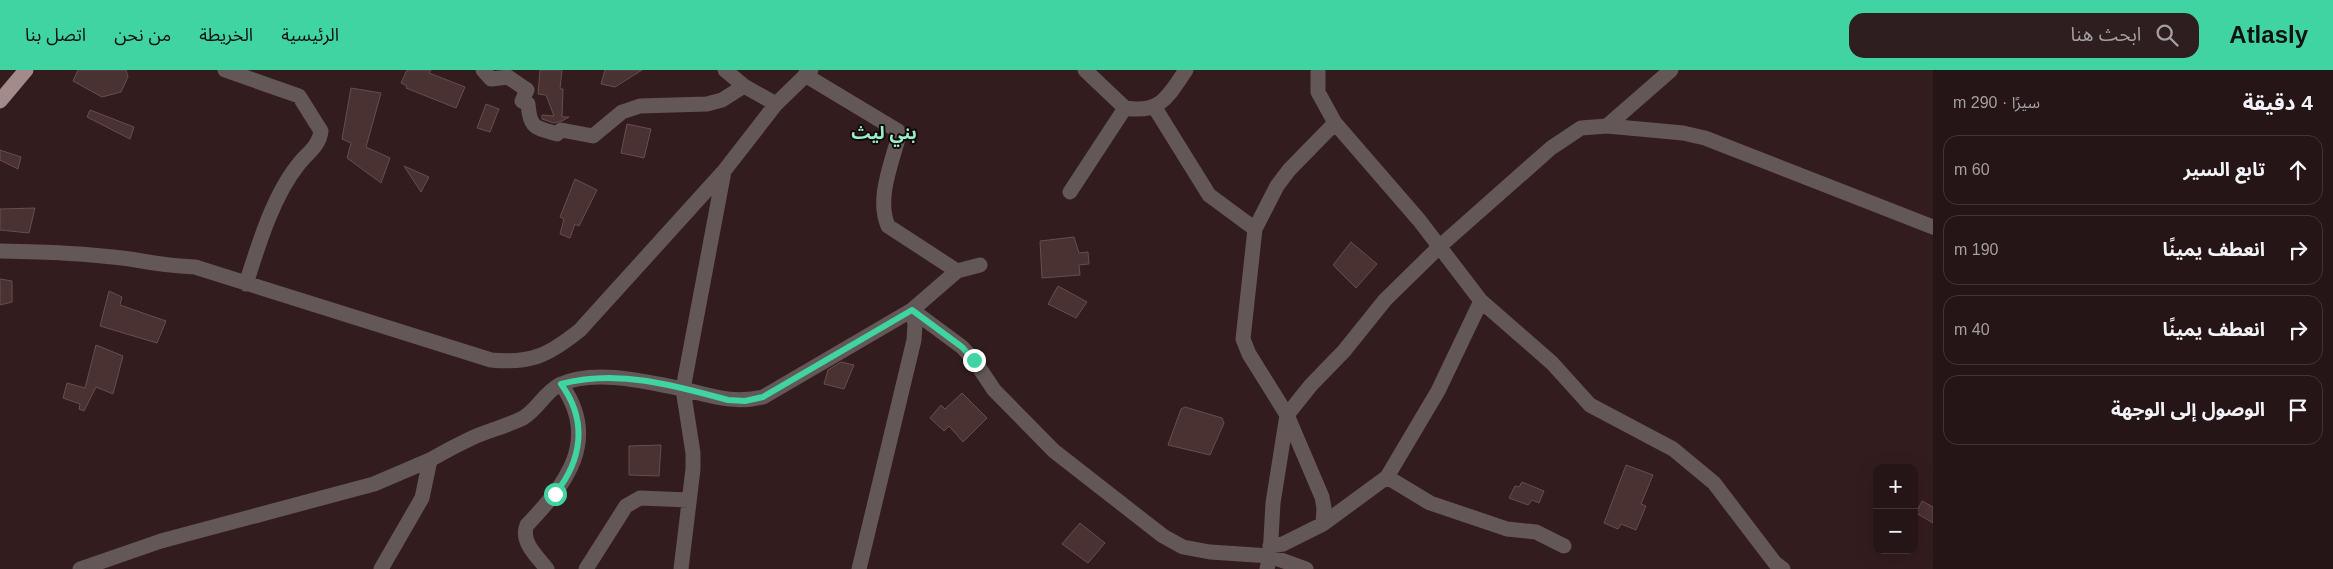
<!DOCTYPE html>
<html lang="ar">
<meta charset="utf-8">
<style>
body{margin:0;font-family:Helvetica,"Noto Sans Arabic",sans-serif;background:#2e1e1f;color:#f1f3f6;direction:rtl}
.controls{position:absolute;right:15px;bottom:15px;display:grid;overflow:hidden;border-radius:10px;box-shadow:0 5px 20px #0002}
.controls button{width:45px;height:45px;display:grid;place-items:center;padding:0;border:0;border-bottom:1px solid #423435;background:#261516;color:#f1f3f6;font:25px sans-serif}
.stop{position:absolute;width:15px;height:15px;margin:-11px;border:4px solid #40d4a2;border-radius:50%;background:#fff}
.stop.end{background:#40d4a2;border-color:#fff;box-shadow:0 1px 5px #0008}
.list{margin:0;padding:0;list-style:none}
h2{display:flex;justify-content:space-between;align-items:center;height:65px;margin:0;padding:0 20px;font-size:21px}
h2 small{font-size:16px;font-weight:400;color:#a49fa1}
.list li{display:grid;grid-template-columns:32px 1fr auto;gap:15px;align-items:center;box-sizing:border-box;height:70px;margin:0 10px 10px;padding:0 10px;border:1px solid #423435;border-radius:15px}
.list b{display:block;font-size:19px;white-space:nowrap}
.list em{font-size:16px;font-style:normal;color:#a49fa1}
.icon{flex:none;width:28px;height:28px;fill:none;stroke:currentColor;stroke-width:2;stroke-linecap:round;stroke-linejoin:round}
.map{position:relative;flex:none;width:1933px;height:499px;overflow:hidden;direction:ltr}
header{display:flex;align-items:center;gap:30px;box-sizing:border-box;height:70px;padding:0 25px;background:#40d4a2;color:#111}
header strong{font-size:24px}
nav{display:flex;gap:28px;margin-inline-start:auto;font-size:18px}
.search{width:350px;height:45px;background:#2e1e1f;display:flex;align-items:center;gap:12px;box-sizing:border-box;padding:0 18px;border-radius:15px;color:#a49fa1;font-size:19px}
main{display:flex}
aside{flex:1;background:#261516}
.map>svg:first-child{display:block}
</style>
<header>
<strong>Atlasly</strong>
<div class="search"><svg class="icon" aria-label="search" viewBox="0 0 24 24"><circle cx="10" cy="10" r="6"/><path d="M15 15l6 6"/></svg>ابحث هنا</div>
<nav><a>الرئيسية</a><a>الخريطة</a><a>من نحن</a><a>اتصل بنا</a></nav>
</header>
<main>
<aside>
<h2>4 دقيقة<small>سيرًا · 290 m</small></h2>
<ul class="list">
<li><svg class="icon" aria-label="ahead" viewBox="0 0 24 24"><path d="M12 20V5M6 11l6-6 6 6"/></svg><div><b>تابع السير</b></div><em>60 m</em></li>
<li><svg class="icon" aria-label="right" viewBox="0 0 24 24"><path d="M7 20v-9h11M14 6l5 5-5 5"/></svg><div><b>انعطف يمينًا</b></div><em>190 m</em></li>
<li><svg class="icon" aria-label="right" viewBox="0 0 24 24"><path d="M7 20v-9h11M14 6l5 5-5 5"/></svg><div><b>انعطف يمينًا</b></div><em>40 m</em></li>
<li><svg class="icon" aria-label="arrive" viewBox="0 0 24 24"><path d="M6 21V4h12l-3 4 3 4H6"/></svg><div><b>الوصول إلى الوجهة</b></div></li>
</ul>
</aside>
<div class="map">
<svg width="1933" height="499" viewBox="0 0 1933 499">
<rect width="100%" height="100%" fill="#331c1d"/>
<path fill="#4a3132" stroke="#684d4e" d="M78 0H126L128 7 121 22 102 27 73 11Z
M407 0H431L429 3 465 17 456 38 406 18 407 16 401 13Z
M540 0H562L560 19H563L562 47H569L562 51 554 53 542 49V45L554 46 546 25 538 24Z
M605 0H642L615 17 601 14Z
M351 18 381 23 366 77 390 88 381 113 347 88 351 73 342 69Z
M486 34 499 39 490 62 477 58Z
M90 40 134 57 130 69 87 47Z
M627 54 651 59 644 88 621 83Z
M0 80 21 87 18 99 0 90Z
M404 96 429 107 421 122Z
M575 109 597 120 579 156 575 154 570 168 560 164 564 149 560 147Z
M35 138 29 163 0 160V139Z
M1074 167 1079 183 1088 182 1089 194 1079 195 1080 205 1042 208 1040 171Z
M1351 172 1377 194 1356 218 1333 195Z
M0 209 12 211V232L0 235Z
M1058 216 1087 232 1076 248 1048 234Z
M109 221 122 227 120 235 166 251 157 273 100 256Z
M96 275 123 286 113 324 96 317 84 341 79 339 80 334 63 328 67 313 85 318Z
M841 292 854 295 844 319 824 314 828 300Z
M962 323 987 348 963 372 949 356 944 361 930 348 941 335 945 339Z
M1185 337 1222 348 1224 353 1210 385 1168 375 1181 339Z
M661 375 659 406 629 405V376Z
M1626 395 1653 405 1641 434 1646 436 1636 460 1621 454 1618 459 1604 453Z
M1522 412 1544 421 1539 433 1532 430 1528 435 1509 428 1515 416 1519 417Z
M1922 431 1933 437V453L1916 443Z
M1080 453 1105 473 1088 493 1062 474Z"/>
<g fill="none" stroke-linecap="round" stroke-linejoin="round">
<path stroke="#635757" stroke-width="15" d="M225 0 299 26 321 61C319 77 307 83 298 95 273 126 258 176 246 214
M483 0 491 9 508 7 527 20 522 31 528 34C530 60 536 57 557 64L561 60 593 66 622 42 640 36 707 34 722 30 744 16
M725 0 744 16 776 34
M1085 0 1125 38
M1318 0V22L1335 53 1419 150 1481 231 1552 293 1590 335 1673 379 1714 413 1775 493 1783 499
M805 5 898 61 899 65C892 93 876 128 888 156L957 201
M1155 38 1209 125 1255 159
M1607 56 1683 63 1705 68 1933 157
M724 101 683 319C711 326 734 334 763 327L912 240 962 277 974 290 994 320 1054 381 1163 466 1183 477 1210 482 1270 486 1306 499
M1070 122 1125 38C1161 44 1168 26 1186 0
M0 181C43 182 87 183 130 189 152 193 173 196 195 197L491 290C531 294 549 285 580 260L724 101 776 34 811 0
M1387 407 1430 433 1507 459 1536 462 1564 476
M1323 454 1324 438 1322 427 1287 345 1249 284 1243 269 1255 159 1277 116 1289 100 1335 53
M1270 476 1283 474 1323 454 1387 407 1438 321 1481 231
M80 499 161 471 374 414 430 390
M381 499 422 428 430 390C444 382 459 374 474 367 490 360 507 356 523 348 538 339 544 323 559 315 593 298 648 312 683 319L693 383V399L681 499
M547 499C537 486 520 472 527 455 566 414 601 370 561 314
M586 499 626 436 640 428 689 430
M859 499 914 270 915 254 912 240 957 201 980 195
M1267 499 1270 486 1273 433 1287 345 1311 315 1344 281 1385 230 1439 177 1551 78 1581 58 1607 56 1671 0"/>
<path stroke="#a38a8b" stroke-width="15" d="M0 31 26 0"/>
</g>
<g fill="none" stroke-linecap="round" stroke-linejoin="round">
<path stroke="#40d4a2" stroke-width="6" d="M555 424C582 390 588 351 561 314 617 299 674 315 728 330L745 331 763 327 912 240 962 277 974 290"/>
</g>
<g text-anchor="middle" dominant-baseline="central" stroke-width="4" stroke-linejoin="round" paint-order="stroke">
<g font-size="18" font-weight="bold" fill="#97f0cb" stroke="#13090a">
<text x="884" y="63">بني ليث</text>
</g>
</g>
</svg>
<div class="controls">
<button>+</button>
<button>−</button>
</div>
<div class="stop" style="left:555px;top:424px"></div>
<div class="stop end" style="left:974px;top:290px"></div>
</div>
</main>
